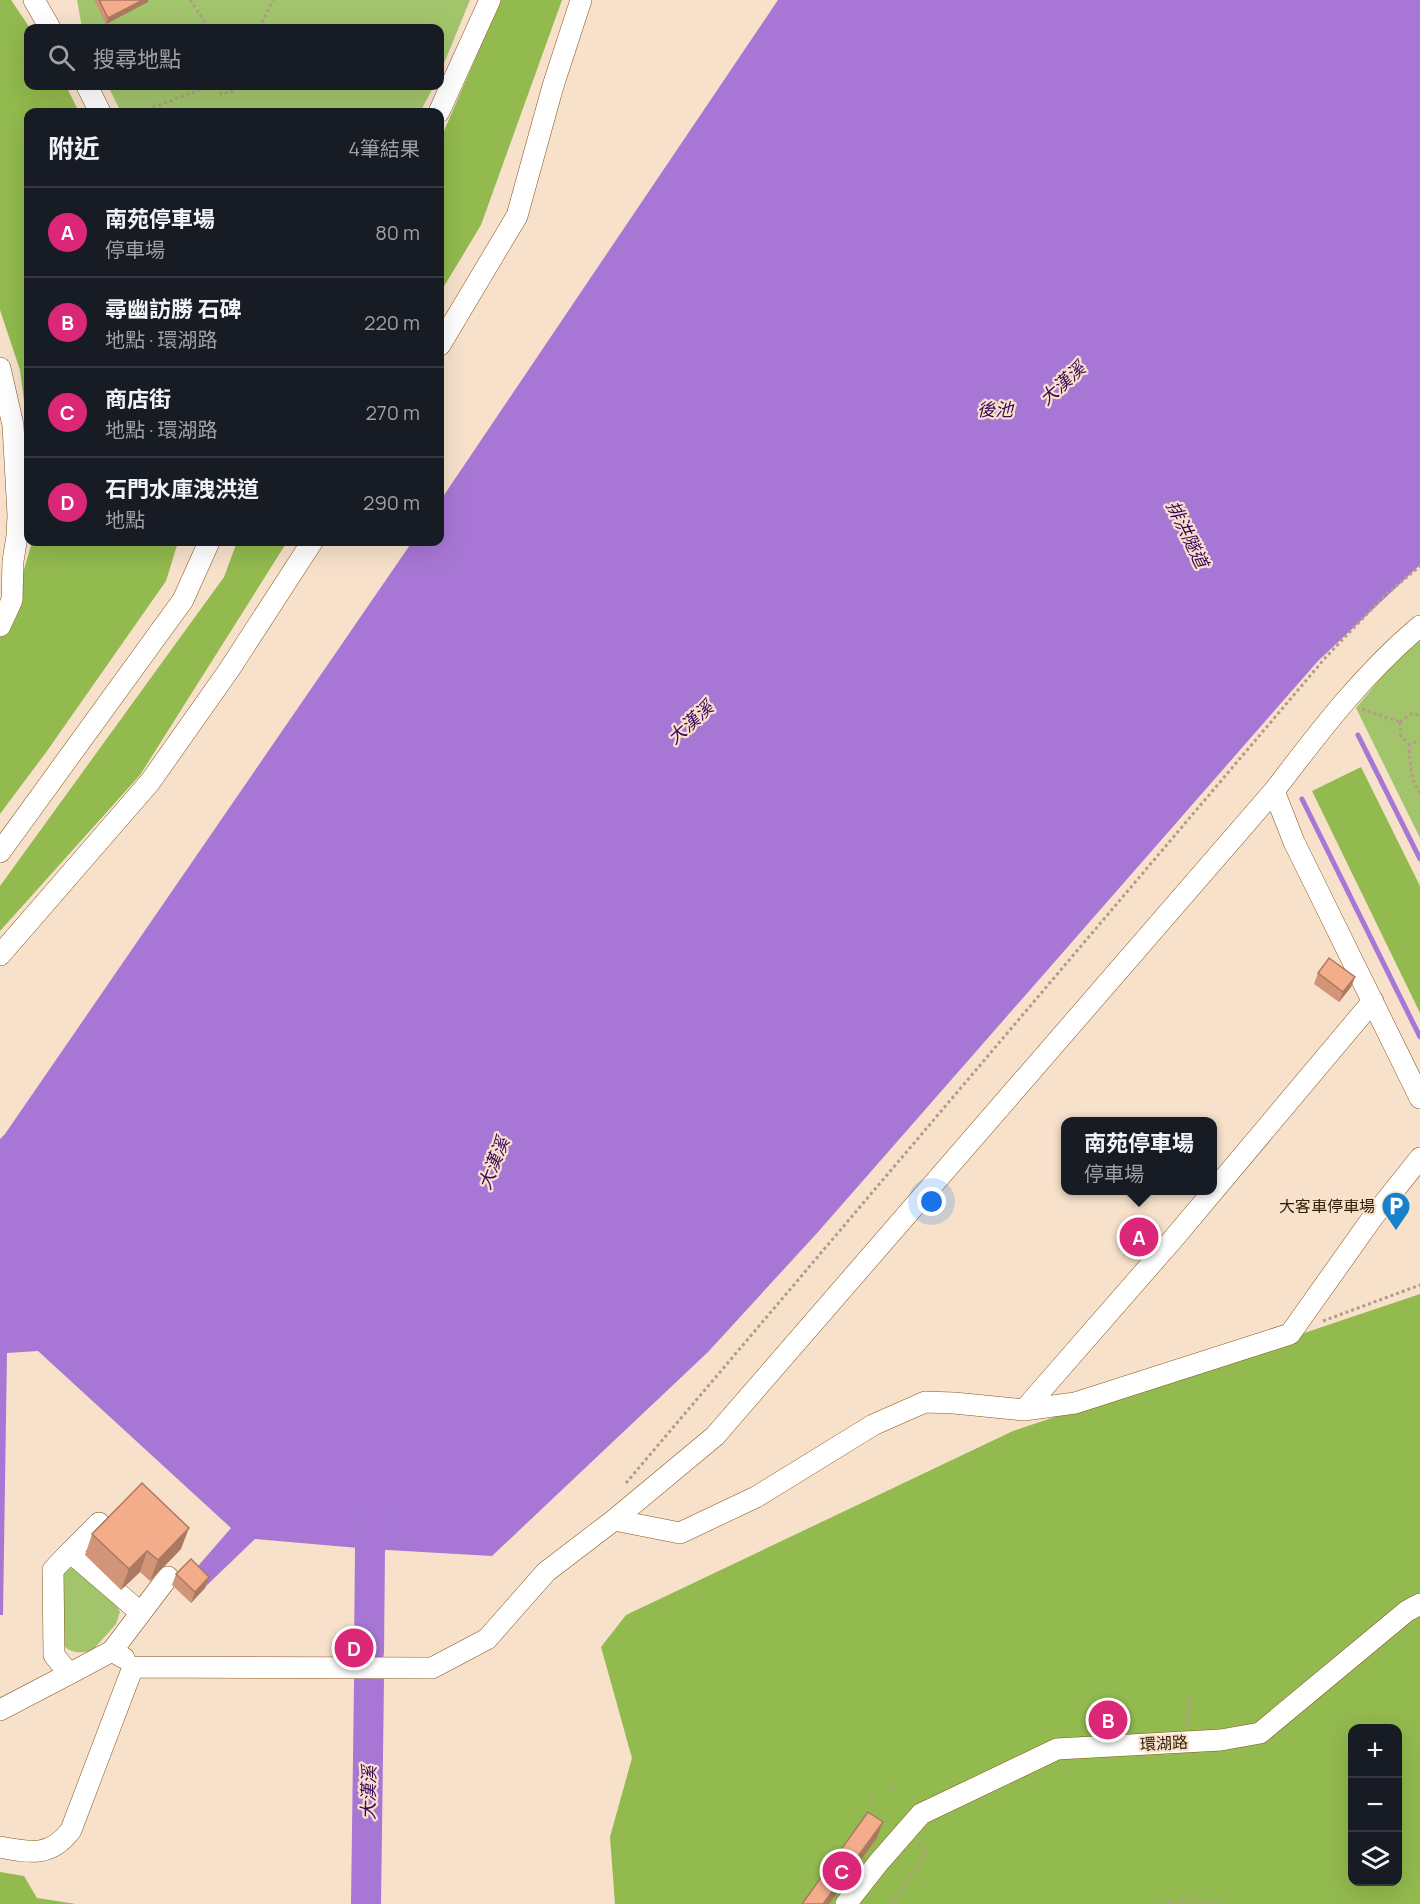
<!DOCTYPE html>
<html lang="zh-TW">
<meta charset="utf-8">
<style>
body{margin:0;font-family:Manrope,"Noto Sans TC",sans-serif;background:#242831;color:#f1f3f6}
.controls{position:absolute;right:18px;bottom:18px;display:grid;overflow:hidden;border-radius:12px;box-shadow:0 6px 24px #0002}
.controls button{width:54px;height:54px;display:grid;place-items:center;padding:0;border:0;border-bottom:2px solid #363941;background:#171b24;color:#f1f3f6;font:30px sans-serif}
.you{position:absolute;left:932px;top:1202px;width:21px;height:21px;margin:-15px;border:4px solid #fff;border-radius:50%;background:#1a73e8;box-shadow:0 0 0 9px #1a73e833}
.badge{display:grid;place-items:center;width:39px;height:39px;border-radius:50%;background:#db2777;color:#fff;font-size:20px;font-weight:700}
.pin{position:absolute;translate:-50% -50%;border:3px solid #fff;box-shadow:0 2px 6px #0006}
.popup{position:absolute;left:1061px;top:1117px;width:156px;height:78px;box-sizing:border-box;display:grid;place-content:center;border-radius:12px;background:#171b24;filter:drop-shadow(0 2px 4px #0005);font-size:20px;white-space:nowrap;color:#9ea1a6}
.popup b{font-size:22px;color:#f1f3f6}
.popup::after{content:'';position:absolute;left:50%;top:100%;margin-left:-12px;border:12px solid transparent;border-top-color:#171b24}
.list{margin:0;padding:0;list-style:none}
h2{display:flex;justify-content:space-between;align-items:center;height:78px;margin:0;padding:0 24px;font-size:26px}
h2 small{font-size:20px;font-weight:400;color:#9ea1a6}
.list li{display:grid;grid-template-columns:39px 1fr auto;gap:18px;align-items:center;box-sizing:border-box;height:90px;padding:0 24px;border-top:2px solid #363941}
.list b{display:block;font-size:22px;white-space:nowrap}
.list p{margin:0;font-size:20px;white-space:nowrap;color:#9ea1a6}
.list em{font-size:20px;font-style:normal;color:#9ea1a6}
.icon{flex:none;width:33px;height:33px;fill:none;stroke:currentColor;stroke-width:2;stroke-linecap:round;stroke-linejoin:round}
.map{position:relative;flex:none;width:1420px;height:1904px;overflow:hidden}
.search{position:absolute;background:#171b24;box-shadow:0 6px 24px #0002;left:24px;top:24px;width:420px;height:66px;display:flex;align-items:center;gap:15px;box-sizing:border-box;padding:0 21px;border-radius:12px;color:#9ea1a6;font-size:22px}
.panel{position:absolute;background:#171b24;box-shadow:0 6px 24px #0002;left:24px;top:108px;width:420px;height:438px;border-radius:12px}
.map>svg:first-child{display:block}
</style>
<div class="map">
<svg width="1420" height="1904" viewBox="0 0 1420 1904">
<rect width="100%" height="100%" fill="#f7e1cb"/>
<path fill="#a2c56c" d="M77 0H470L440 73V28H82Z
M108 86H434L420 112H121Z
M1420 641V838L1356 708 1395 661Z
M75 1565 117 1605 120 1612 116 1624 91 1652C81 1652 72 1654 64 1646L61 1581 64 1573Z"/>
<path fill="#92ba4e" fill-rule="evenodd" d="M0 0H11L30 28 28 86H66L79 112H28V432L20 370 0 310Z
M501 0H562L481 225 440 293V140Z
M32 542H178L166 581 47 751 0 814V637L6 632Z
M237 542H287L140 775 0 931V886L224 577Z
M1361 767 1420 886V1013L1312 791Z
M1420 1294V1904H615L610 1837 632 1758 601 1647 626 1615 1013 1431ZM1352 1728H1398V1882H1352Z
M0 1872 24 1876 37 1898 76 1904H0Z"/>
<path fill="#a877d5" d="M778 0H1420V565L1318 661 818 1232 708 1352 492 1556 370 1549 255 1539 205 1587 192 1573 231 1528 38 1351 7 1353 3 1615H0V1139L5 1134 412 542H440V501Z"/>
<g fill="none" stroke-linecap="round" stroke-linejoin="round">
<path stroke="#a877d5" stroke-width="5" d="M1358 735 1420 859
M1302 799 1420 1037"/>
<path stroke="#a877d5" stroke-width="30" d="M369 1652 370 1549 382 1510
M366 1904 369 1682"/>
<g stroke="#86561b" stroke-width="22">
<path id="minor" d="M34 0 50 28
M87 86 100 112
M439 112 490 0
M440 345 517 216 553 86 581 0
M0 368 13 425 18 515 17 536 13 561 12 600 0 626
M1274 791 1294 842 1420 1098
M0 852 183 600 209 542
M0 955 150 782 229 670 312 542
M1024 1410 1174 1238 1373 1001
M614 1520 680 1533 756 1497 873 1425 925 1402 954 1403 1024 1410 1075 1403 1290 1334 1373 1217 1420 1158
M70 1552 99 1523
M112 1651 69 1674 54 1655 53 1570 70 1552 141 1613
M124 1658 112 1651 168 1577
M0 1710 69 1674
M0 1847C31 1853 51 1857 71 1830L133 1667 432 1668 487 1639 546 1572 614 1520 715 1436 1274 791C1319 732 1363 674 1420 626
M846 1904 879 1862 921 1814 1057 1749 1221 1740 1260 1733 1407 1611 1420 1604"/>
</g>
<path stroke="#b29c86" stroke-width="3" stroke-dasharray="3 3" stroke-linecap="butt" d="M190 0 209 28
M259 28 273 0
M219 86 221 94 234 91
M152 112 151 108 210 86
M1362 709 1400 722
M1400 722 1401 736 1409 744 1420 741
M1400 722 1411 714 1420 715
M1409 744C1410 760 1410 780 1420 793
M1323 1321 1420 1285
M626 1483 1326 657 1382 598 1420 566
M1187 1725 1191 1697
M890 1783 895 1790
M869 1796 873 1803
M892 1904 927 1850 918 1843
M1162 1904C1182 1896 1203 1901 1223 1904"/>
<use href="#minor" stroke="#fff" stroke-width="21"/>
</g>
<path fill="#d29577" d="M94 0H148V2L106 24Z
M1318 973 1355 977 1351 987 1339 1002 1314 984Z
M92 1534 181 1549 150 1581 140 1572 121 1590 85 1555Z
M176 1574 209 1577 205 1588 191 1603 172 1585Z"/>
<path fill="#ab7961" d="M143 0H148V2L106 24 108 18Z
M1355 977 1351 987 1339 1002 1343 992Z
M189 1528 181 1549 150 1581 158 1560Z
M147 1551 140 1572 121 1590 129 1569Z
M209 1577 205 1588 191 1603 195 1592Z
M883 1822 877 1838 829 1904H823Z"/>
<path fill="#f4ad8a" stroke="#ab7961" stroke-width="1.5" d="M99 0H143L108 18Z
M1329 958 1355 977 1343 992 1318 973Z
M142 1483 189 1528 158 1560 147 1551 129 1569 92 1534Z
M191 1559 209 1577 195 1592 176 1574Z
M868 1812 883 1822 823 1904H802Z"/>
<defs>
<g id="parking-pin" transform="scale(1.5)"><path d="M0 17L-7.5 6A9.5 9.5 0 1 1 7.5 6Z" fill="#1981cb" stroke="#f7e1cb"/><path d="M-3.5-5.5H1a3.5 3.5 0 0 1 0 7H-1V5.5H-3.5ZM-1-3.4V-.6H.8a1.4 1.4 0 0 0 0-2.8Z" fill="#fff"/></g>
</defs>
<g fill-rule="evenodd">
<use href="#parking-pin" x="1396" y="1206"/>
</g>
<g text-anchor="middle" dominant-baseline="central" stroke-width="4.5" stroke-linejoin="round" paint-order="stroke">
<g font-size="16" fill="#301c05" stroke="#f7e1cb" text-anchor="end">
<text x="1375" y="1206">大客車停車場</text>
</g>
<g font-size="16" fill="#301c05" stroke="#f7e1cb">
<text transform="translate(1164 1743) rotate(-3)">環湖路</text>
</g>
<g font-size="18" font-style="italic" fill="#3c055d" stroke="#f7e1cb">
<text transform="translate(1062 383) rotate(-42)">大漢溪</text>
<text x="995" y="409">後池</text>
<text transform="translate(1188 534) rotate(64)">排洪隧道</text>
<text transform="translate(690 722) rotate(-42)">大漢溪</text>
<text transform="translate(493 1163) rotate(-68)">大漢溪</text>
<text transform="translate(368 1793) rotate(-89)">大漢溪</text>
</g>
</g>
</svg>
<div class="controls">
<button>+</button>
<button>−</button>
<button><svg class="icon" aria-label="layers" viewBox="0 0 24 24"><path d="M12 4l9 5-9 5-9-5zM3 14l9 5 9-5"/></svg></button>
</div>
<div class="you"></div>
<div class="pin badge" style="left:1139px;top:1237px">A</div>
<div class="popup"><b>南苑停車場</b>停車場</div>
<div class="pin badge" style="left:1108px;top:1720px">B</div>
<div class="pin badge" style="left:842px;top:1871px">C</div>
<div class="pin badge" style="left:354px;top:1648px">D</div>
<div class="search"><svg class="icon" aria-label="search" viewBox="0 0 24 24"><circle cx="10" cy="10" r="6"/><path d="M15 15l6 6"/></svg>搜尋地點</div>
<section class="panel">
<h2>附近<small>4筆結果</small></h2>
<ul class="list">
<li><span class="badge">A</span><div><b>南苑停車場</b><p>停車場</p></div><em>80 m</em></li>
<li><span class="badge">B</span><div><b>尋幽訪勝 石碑</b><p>地點 · 環湖路</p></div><em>220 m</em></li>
<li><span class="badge">C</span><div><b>商店街</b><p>地點 · 環湖路</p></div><em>270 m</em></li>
<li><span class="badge">D</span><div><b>石門水庫洩洪道</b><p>地點</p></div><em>290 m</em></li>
</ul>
</section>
</div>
